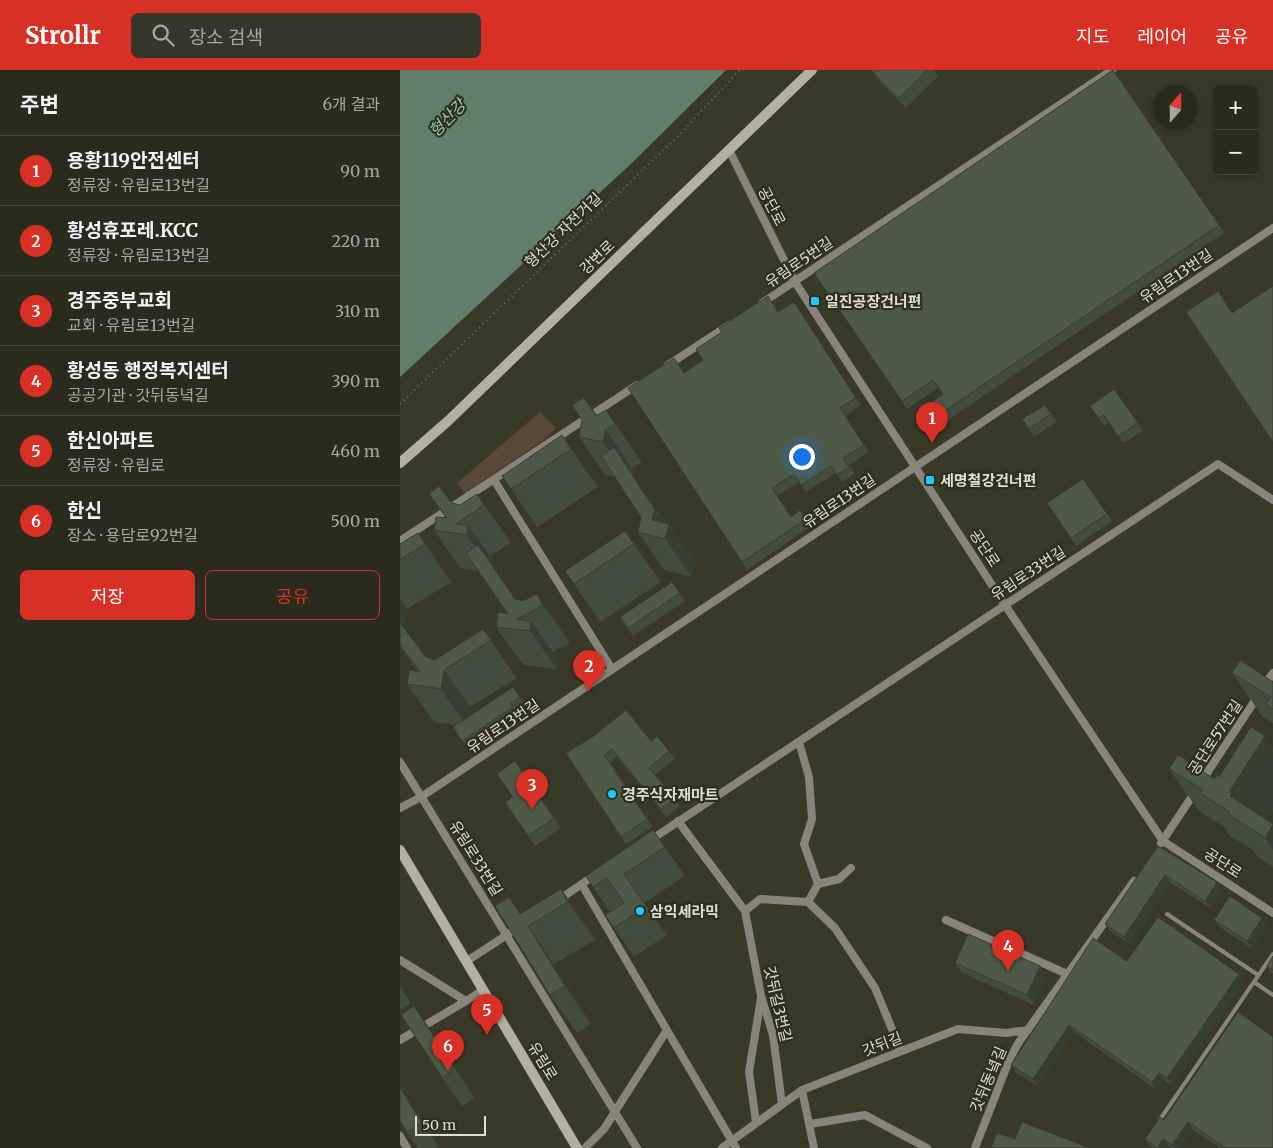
<!DOCTYPE html>
<html lang="ko">
<meta charset="utf-8">
<style>
body{margin:0;font-family:Merriweather,"Noto Sans KR",serif;background:#36372a;color:#f1f3f6}
.controls{position:absolute;right:15px;top:15px;display:grid;overflow:hidden;border-radius:8px;box-shadow:0 2px 8px #0003}
.controls button{width:45px;height:45px;display:grid;place-items:center;padding:0;border:0;border-bottom:1px solid #46473b;background:#2a2b1d;color:#f1f3f6;font:25px sans-serif}
.compass{position:absolute;left:753px;top:15px;width:45px;height:45px;border-radius:50%;background:#2a2b1d;box-shadow:0 2px 8px #0003;rotate:20deg}
.scale{position:absolute;left:15px;bottom:12px;width:71px;box-sizing:border-box;padding-left:5px;border:2px solid #dedfd4;border-top:0;font-size:14px;line-height:18px;white-space:nowrap;color:#dedfd4;-webkit-text-stroke:4px #2e2f1d;paint-order:stroke}
.you{position:absolute;left:401px;top:386px;width:18px;height:18px;margin:-12px;border:4px solid #fff;border-radius:50%;background:#1a73e8;box-shadow:0 0 0 8px #1a73e833}
.badge{display:grid;place-items:center;width:32px;height:32px;border-radius:50%;background:#d93025;color:#fff;font-size:16px;font-weight:700}
.pin{position:absolute;translate:-50% -41px;filter:drop-shadow(0 1px 2px #0008)}
.pin::after{content:'';position:absolute;top:26px;width:18px;height:15px;background:inherit;clip-path:polygon(0 0,100% 0,50% 100%)}
.list{margin:0;padding:0;list-style:none}
h2{display:flex;justify-content:space-between;align-items:center;height:65px;margin:0;padding:0 20px;font-size:21px}
h2 small{font-size:16px;font-weight:400;color:#a5a7a4}
.list li{display:grid;grid-template-columns:32px 1fr auto;gap:15px;align-items:center;box-sizing:border-box;height:70px;padding:0 20px;border-top:1px solid #46473b}
.list b{display:block;font-size:19px;white-space:nowrap}
.list p{margin:0;font-size:16px;white-space:nowrap;color:#a5a7a4}
.list em{font-size:16px;font-style:normal;color:#a5a7a4}
.actions{display:flex;gap:10px;padding:15px 20px}
.actions a{flex:1;padding:11px 0;border:1px solid #d93025;border-radius:8px;text-align:center;font-size:18px;color:#d93025}
.actions .main{background:#d93025;color:#fff}
.icon{flex:none;width:28px;height:28px;fill:none;stroke:currentColor;stroke-width:2;stroke-linecap:round;stroke-linejoin:round}
.map{position:relative;flex:none;width:873px;height:1078px;overflow:hidden}
header{display:flex;align-items:center;gap:30px;box-sizing:border-box;height:70px;padding:0 25px;background:#d93025;color:#fff}
header strong{font-size:24px}
nav{display:flex;gap:28px;margin-inline-start:auto;font-size:18px}
.search{width:350px;height:45px;background:#36372a;display:flex;align-items:center;gap:12px;box-sizing:border-box;padding:0 18px;border-radius:8px;color:#a5a7a4;font-size:19px}
main{display:flex}
aside{flex:1;background:#2a2b1d}
.map>svg:first-child{display:block}
</style>
<header>
<strong>Strollr</strong>
<div class="search"><svg class="icon" aria-label="search" viewBox="0 0 24 24"><circle cx="10" cy="10" r="6"/><path d="M15 15l6 6"/></svg>장소 검색</div>
<nav><a>지도</a><a>레이어</a><a>공유</a></nav>
</header>
<main>
<aside>
<h2>주변<small>6개 결과</small></h2>
<ul class="list">
<li><span class="badge">1</span><div><b>용황119안전센터</b><p>정류장 · 유림로13번길</p></div><em>90 m</em></li>
<li><span class="badge">2</span><div><b>황성휴포레.KCC</b><p>정류장 · 유림로13번길</p></div><em>220 m</em></li>
<li><span class="badge">3</span><div><b>경주중부교회</b><p>교회 · 유림로13번길</p></div><em>310 m</em></li>
<li><span class="badge">4</span><div><b>황성동 행정복지센터</b><p>공공기관 · 갓뒤동녘길</p></div><em>390 m</em></li>
<li><span class="badge">5</span><div><b>한신아파트</b><p>정류장 · 유림로</p></div><em>460 m</em></li>
<li><span class="badge">6</span><div><b>한신</b><p>장소 · 용담로92번길</p></div><em>500 m</em></li>
</ul>
<div class="actions"><a class="main">저장</a><a>공유</a></div>
</aside>
<div class="map">
<svg width="873" height="1078" viewBox="0 0 873 1078">
<rect width="100%" height="100%" fill="#383927"/>
<path fill="#584839" d="M140 342 156 358 144 370 65 423 57 413Z"/>
<path fill="#617d6c" d="M0 0H326L233 92 0 307Z"/>
<g fill="none" stroke-linecap="round" stroke-linejoin="round">
<path stroke="#6f7060" stroke-width="2" stroke-dasharray="1 4" stroke-linecap="butt" d="M0 334 275 69 340 0"/>
<path stroke="#88847b" stroke-width="4" d="M767 844 858 905
M854 912 873 925
M759 1051 873 884"/>
<path stroke="#88847b" stroke-width="8" d="M329 80 395 212 605 535 763 771 873 843
M362 233 712 0
M268 295 329 255
M94 410 212 599
M0 471 237 315
M864 616 873 603
M399 672 409 707 412 749 404 774 418 814
M0 692 237 1078
M801 712 858 626
M0 738 21 727 873 158
M278 751 345 841 361 926 373 965 382 1034
M249 771 818 394 873 430
M761 773 795 722
M182 815 336 1078
M157 831 195 805
M408 832 418 814 439 809 451 798
M345 841 360 829 408 832 435 858 475 918 501 981
M546 850 667 904
M0 890 66 931 83 920
M67 891 119 857
M0 970 66 931
M402 1020 414 1078
M356 1052 349 1002 361 928
M410 1054 465 1045 527 1078
M0 1066 7 1078
M185 1078 204 1059 267 960
M322 1078 402 1020 558 959 606 963 628 960
M575 1078 610 988 619 972 734 811"/>
<path stroke="#b5afa1" stroke-width="10" d="M0 393 48 351 412 0
M0 780 177 1078"/>
</g>
<path fill="#434d3e" d="M471 0H534L538 6 506 38 478 10Z
M713 0 824 163 545 352 532 332 543 324 538 318 507 339 414 203Z
M399 240 461 335 445 346 469 382 449 395 455 404 442 412 436 403 406 422 399 412 377 426 391 447 400 440 411 456 347 500 342 492 284 303 303 290 322 262 379 242Z
M714 319 743 361 723 373 709 352 704 356 690 336Z
M184 328 197 345 206 340 242 392 232 398 231 402 266 453 269 454 296 492 292 507 264 500 238 462 241 447 215 407 205 405 179 367 182 350Z
M645 335 657 352 634 367 622 349Z
M162 365 198 417 137 457 111 419Z
M683 409 712 451 676 476 647 433Z
M29 424 52 433 60 435 77 424 111 473 90 486 95 493 94 499 116 530 123 531 137 524 164 561 170 573 153 582 158 589 157 599 123 595 96 557 108 544 79 501 60 498 34 460 46 448Z
M225 461 261 512 200 552 174 514Z
M18 463 51 512 7 539 5 559 26 587 35 590 83 559 117 608 70 637 69 647 113 617 125 635 116 641 118 645 67 678 53 657 56 655 34 652 7 614 18 602 0 577V474Z
M272 512 285 531 233 566 220 547Z
M832 603 873 612V653L863 647Z
M193 667 251 671 269 681 275 689 255 705 280 736 266 747 217 687 210 692 253 757 226 774 166 683Z
M115 691 161 758 135 776 105 732 113 727Z
M769 699 873 754V797L858 787 853 780 830 766 824 757 799 741Z
M253 760 285 806 244 833 267 865 234 887 205 845 210 842 186 806Z
M758 776 817 812 822 820 810 838 771 813 729 874 710 861 705 854Z
M161 819 188 857 195 870 154 894 191 954 177 963 150 925 121 844Z
M862 848 868 855 852 879 820 857 814 850Z
M873 886V904L867 896Z
M727 891 839 904 845 911 772 1016 764 1010 757 1020 674 962 638 1016 616 1003 611 995Z
M555 893 647 906 634 935 562 903Z
M0 916 11 933 0 940Z
M14 936 75 1028 62 1036 42 1007Z
M838 942 873 1078H820L793 1060 780 1078H771L769 1076 768 1078H753L750 1076 745 1069 764 1050Z
M0 1015 40 1078H18L7 1062Z"/>
<path fill="#373e32" d="M184 328 232 398 231 402 268 457 269 454 296 492 292 507 265 469 252 450 230 410 203 372 196 346Z
M206 340 233 377 242 392 215 354Z
M162 365 189 403 198 417 171 379Z
M68 455 95 493 94 499 126 545 94 503 67 465Z
M225 461 252 499 261 512 234 474Z
M18 463 44 501 51 512 25 474Z
M137 524 164 561 170 573 143 535Z
M0 529 7 539 5 559 0 552Z
M131 552 158 589 157 599 130 561Z
M44 600 70 637 67 657 41 619Z
M865 666 873 678V743L860 763 830 726 829 722Z
M873 755V780L865 768Z
M765 805 771 813 729 874 724 867Z
M817 812 822 820 810 838 805 831Z
M161 819 188 857 195 870 168 832Z
M862 848 868 855 852 879 847 871Z
M128 856 154 894 191 954 165 916Z
M640 896 647 906 634 935 627 925Z
M839 904 845 911 772 1016 767 1008Z
M14 936 34 965 75 1028 55 999Z
M669 955 674 962 638 1016 633 1009Z
M759 1003 764 1010 757 1020 752 1012Z
M0 1015 40 1078 22 1053 0 1018Z
M788 1052 793 1060 780 1078H774L772 1075Z
M763 1069 769 1076 768 1078H757Z"/>
<path fill="#4e5948" stroke="#373e32" d="M471 0H527L499 28Z
M713 0 819 155 540 344 532 332 543 324 533 310 502 331 414 203Z
M873 216V372L786 242 818 221 832 243Z
M368 226 378 242 394 232 456 328 440 338 464 375 443 388 449 397 437 405 431 396 401 415 394 404 372 418 391 447 400 440 406 449 342 492 228 318 274 288 284 303 303 290 296 279 322 262 319 258Z
M714 319 738 353 718 366 704 345 698 348 690 336Z
M184 328 196 346 206 340 215 354 205 360 203 372 179 367 182 350 172 335Z
M645 335 651 344 629 359 622 349Z
M162 365 171 379 111 419 102 406Z
M214 377 255 440 252 450 269 454 265 469 238 462 241 447 201 386Z
M683 409 707 444 671 468 647 433Z
M39 416 52 433 60 435 77 424 84 435 56 454 68 455 67 465 34 460 36 447 47 448 29 424Z
M225 461 234 474 174 514 165 501Z
M18 463 25 474 0 490V474Z
M78 475 115 529 123 531 137 524 143 535 117 549 131 552 130 561 96 557 98 542 108 544 66 483Z
M272 512 280 523 228 558 220 547Z
M0 553 26 587 35 590 83 559 91 570 44 600 41 619 7 614 9 600 20 602 0 575Z
M840 590 873 612V639L866 634 871 627 832 603Z
M113 617 120 627 110 634 113 637 62 671 53 657Z
M226 640 251 671 257 666 269 681 249 698 275 728 261 739 212 679 204 685 247 749 221 767 166 683 193 667Z
M851 657 865 666 829 722 832 723 830 726 873 754V755L865 768 828 744 830 742 800 723 802 719 769 699 778 685 814 709 817 705 819 707Z
M115 691 154 748 128 766 105 732 113 727 97 704Z
M253 760 265 777 224 804 246 836 214 858 205 845 224 833 207 808 193 817 186 806Z
M758 776 817 812 805 831 765 805 724 867 705 854Z
M161 819 168 832 128 856 165 916 150 925 95 836 109 827 120 844Z
M830 826 862 848 847 871 814 850Z
M758 847 839 904 767 1008 759 1003 752 1012 669 955 633 1009 611 995 693 868 727 891Z
M568 864 640 896 627 925 555 893Z
M873 886V900L867 896Z
M14 936 55 999 42 1007 1 945Z
M838 942 873 967V1078H826L788 1052 772 1075 763 1069 757 1078 745 1069 760 1047 764 1050Z
M0 1018 22 1053 7 1062 0 1051Z
M622 1052 690 1078H591L597 1063 615 1069Z"/>
<g fill="#1fc9fd" stroke="#2e2f1d" stroke-width="2">
<rect x="410" y="226" width="10" height="10" rx="2.5"/>
<rect x="525" y="405" width="10" height="10" rx="2.5"/>
<circle cx="212" cy="724" r="5"/>
<circle cx="240" cy="841" r="5"/>
</g>
<g text-anchor="middle" dominant-baseline="central" stroke-width="4.5" stroke-linejoin="round" paint-order="stroke">
<g font-size="15" fill="#dedfd4" stroke="#2e2f1d">
<text transform="translate(372 136) rotate(63)">공단로</text>
<text transform="translate(163 160) rotate(-44)">형산강 자전거길</text>
<text transform="translate(197 187) rotate(-44)">강변로</text>
<text transform="translate(399 192) rotate(-34)">유림로5번길</text>
<text transform="translate(776 206) rotate(-34)">유림로13번길</text>
<text transform="translate(439 431) rotate(-34)">유림로13번길</text>
<text transform="translate(585 478) rotate(57)">공단로</text>
<text transform="translate(628 503) rotate(-33)">유림로33번길</text>
<text transform="translate(103 656) rotate(-34)">유림로13번길</text>
<text transform="translate(815 667) rotate(-57)">공단로57번길</text>
<text transform="translate(76 788) rotate(58)">유림로33번길</text>
<text transform="translate(823 793) rotate(33)">공단로</text>
<text transform="translate(378 934) rotate(77)">갓뒤길3번길</text>
<text transform="translate(482 974) rotate(-21)">갓뒤길</text>
<text transform="translate(143 991) rotate(59)">유림로</text>
<text transform="translate(588 1009) rotate(-67)">갓뒤동녘길</text>
</g>
<g font-size="15" font-weight="bold" fill="#dedfd4" stroke="#2e2f1d" text-anchor="start">
<text x="425" y="231">일진공장건너편</text>
<text x="540" y="410">세명철강건너편</text>
<text x="222" y="724">경주식자재마트</text>
<text x="250" y="841">삼익세라믹</text>
</g>
<g font-size="16" font-style="italic" fill="#9acfae" stroke="#2e2f1d">
<text transform="translate(47 48) rotate(-46)">형산강</text>
</g>
</g>
</svg>
<div class="controls">
<button>+</button>
<button>−</button>
</div>
<svg class="compass" viewBox="-18 -18 36 36"><path d="M0-13l5 13h-10z" fill="#e53935"/><path d="M0 13l5-13h-10z" fill="#a5a7a4"/></svg>
<div class="scale">50 m</div>
<div class="you"></div>
<div class="pin badge" style="left:532px;top:373px">1</div>
<div class="pin badge" style="left:189px;top:621px">2</div>
<div class="pin badge" style="left:132px;top:740px">3</div>
<div class="pin badge" style="left:608px;top:901px">4</div>
<div class="pin badge" style="left:87px;top:965px">5</div>
<div class="pin badge" style="left:48px;top:1001px">6</div>
</div>
</main>
